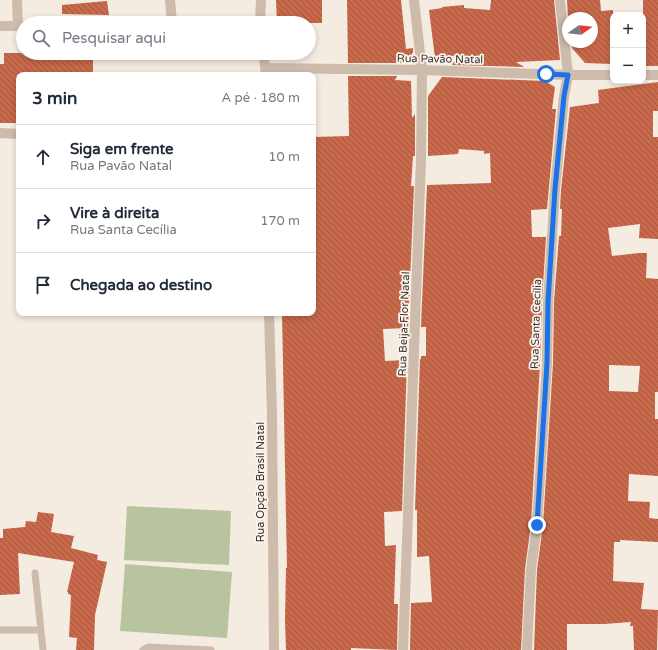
<!DOCTYPE html>
<html lang="pt">
<meta charset="utf-8">
<style>
body{margin:0;font-family:"Varela Round",sans-serif;background:#f6f6f7;color:#1f2937}
.controls{position:absolute;right:12px;top:12px;display:grid;overflow:hidden;border-radius:8px;box-shadow:0 2px 6px #0003}
.controls button{width:36px;height:36px;display:grid;place-items:center;padding:0;border:0;border-bottom:1px solid #e0e1e3;background:#fff;color:#1f2937;font:20px sans-serif}
.compass{position:absolute;left:562px;top:12px;width:36px;height:36px;border-radius:50%;background:#fff;box-shadow:0 2px 6px #0003;rotate:76deg}
.stop{position:absolute;width:12px;height:12px;margin:-9px;border:3px solid #1a73e8;border-radius:50%;background:#fff}
.stop.end{background:#1a73e8;border-color:#fff;box-shadow:0 1px 4px #0008}
.list{margin:0;padding:0;list-style:none}
h2{display:flex;justify-content:space-between;align-items:center;height:52px;margin:0;padding:0 16px;font-size:17px}
h2 small{font-size:13px;font-weight:400;color:#747a83}
.list li{display:grid;grid-template-columns:26px 1fr auto;gap:12px;align-items:center;box-sizing:border-box;height:64px;padding:0 16px;border-top:1px solid #e0e1e3}
.list b{display:block;font-size:15px;white-space:nowrap}
.list p{margin:0;font-size:13px;white-space:nowrap;color:#747a83}
.list em{font-size:13px;font-style:normal;color:#747a83}
.icon{flex:none;width:22px;height:22px;fill:none;stroke:currentColor;stroke-width:2;stroke-linecap:round;stroke-linejoin:round}
.map{position:relative;flex:none;width:658px;height:650px;overflow:hidden}
.search{position:absolute;background:#fff;box-shadow:0 2px 6px #0003;left:16px;top:16px;width:300px;height:44px;display:flex;align-items:center;gap:10px;box-sizing:border-box;padding:0 14px;border-radius:22px;color:#747a83;font-size:15px}
.panel{position:absolute;background:#fff;box-shadow:0 2px 6px #0003;left:16px;top:72px;width:300px;height:244px;border-radius:8px}
.map>svg:first-child{display:block}
</style>
<div class="map">
<svg width="658" height="650" viewBox="0 0 658 650">
<defs>
<pattern id="building-back-hatch" width="6" height="6" patternUnits="userSpaceOnUse"><rect width="6" height="6" fill="#c8694b"/><path d="M-1 5l2 2M0 0l6 6M5-1l2 2" fill="none" stroke="#a4573f"/></pattern>
</defs>
<rect width="100%" height="100%" fill="#f4ebe1"/>
<path fill="#b8c4a0" d="M127 506 231 511 229 565 124 560Z
M125 564 232 572 227 638 120 631Z"/>
<path fill="url(#building-back-hatch)" fill-rule="evenodd" d="M276 0H322V23H277Z
M347 0H401L406 49 413 48V52L406 63H348Z
M491 0H554L560 60 516 62 524 67 452 65 459 55 435 58 429 10 442 8V7L464 5V8L490 10Z
M567 0H600L601 11 613 10V64L585 63 572 48 571 42H592V18H568Z
M643 0H658V66H643Z
M107 1 109 15 62 14V5Z
M4 53H93V75H17V123H0V64H4Z
M348 76H397L395 80 411 81 412 118 415 114V156H413L411 186H414L408 328 383 329 385 361 407 360 402 511 384 512 385 546 396 545 394 604H398L397 650 351 648V650H286L285 620 286 568H287L282 313H313V137L349 136Z
M442 77 545 81 555 87 552 109H556L547 209 531 210 532 237H546L542 302 540 363 531 524 525 569 521 650H410L411 603 432 602 429 556 417 557V510H415L420 359H421V356H426V327H421L427 185 491 183 490 153 484 154V151L459 149 458 154 428 156V96Z
M658 82V111H653V137H658V239L639 238 640 224 608 228 612 256 639 253H647L646 278 658 279V392H655V419H658V476L629 474 628 501 650 502 649 518 658 519V542L620 540V542H614L613 581 644 583 641 609 658 610 657 650H634L633 626H630L631 622 604 624H567V650H534L537 570 543 525 553 363 554 302 559 236H561L562 209H560L561 190 570 107 599 103 598 90ZM609 365 640 366 638 392 609 391Z
M38 512 54 514 51 532 74 536 71 548 98 555 97 560 107 562 95 615 94 650H76L77 638 69 637 71 595 68 594V592H67L74 562 18 553 20 594 0 595V538H3V529L25 527 26 521 36 522Z"/>
<g fill="none" stroke-linecap="round" stroke-linejoin="round">
<path stroke="#cdbbac" stroke-width="7" d="M35 573 43 650
M0 630H41
M143 650 148 647 211 650"/>
<path stroke="#cdbbac" stroke-width="10" d="M17 0 18 26
M170 0 172 23
M260 23 261 0
M0 26H23
M263 53 264 57 266 75
M266 68 422 70 568 75H613
M643 75H658
M0 133 19 134
M269 313 272 414 274 650
M403 650 421 159 422 70 414 0
M527 650 531 569 537 525 547 363 548 302 555 189 564 96 568 75 560 0"/>
</g>
<g fill="none" stroke-linecap="round" stroke-linejoin="round">
<path stroke="#1a73e8" stroke-width="5" d="M537 525 547 363 548 302 555 189 564 96 568 75 546 74"/>
</g>
<g text-anchor="middle" dominant-baseline="central" stroke-width="3.5" stroke-linejoin="round" paint-order="stroke">
<g font-size="11" fill="#3b302b" stroke="#fbf5ee">
<text transform="translate(440 59) rotate(1)">Rua Pavão Natal</text>
<text transform="translate(404 324) rotate(-88)">Rua Beija-Flor Natal</text>
<text transform="translate(536 324) rotate(-88)">Rua Santa Cecília</text>
<text transform="translate(260 482) rotate(-90)">Rua Opção Brasil Natal</text>
</g>
</g>
</svg>
<div class="controls">
<button>+</button>
<button>−</button>
</div>
<svg class="compass" viewBox="-18 -18 36 36"><path d="M0-13l5 13h-10z" fill="#e53935"/><path d="M0 13l5-13h-10z" fill="#747a83"/></svg>
<div class="stop" style="left:546px;top:74px"></div>
<div class="stop end" style="left:537px;top:525px"></div>
<div class="search"><svg class="icon" aria-label="search" viewBox="0 0 24 24"><circle cx="10" cy="10" r="6"/><path d="M15 15l6 6"/></svg>Pesquisar aqui</div>
<section class="panel">
<h2>3 min<small>A pé · 180 m</small></h2>
<ul class="list">
<li><svg class="icon" aria-label="ahead" viewBox="0 0 24 24"><path d="M12 20V5M6 11l6-6 6 6"/></svg><div><b>Siga em frente</b><p>Rua Pavão Natal</p></div><em>10 m</em></li>
<li><svg class="icon" aria-label="right" viewBox="0 0 24 24"><path d="M7 20v-9h11M14 6l5 5-5 5"/></svg><div><b>Vire à direita</b><p>Rua Santa Cecília</p></div><em>170 m</em></li>
<li><svg class="icon" aria-label="arrive" viewBox="0 0 24 24"><path d="M6 21V4h12l-3 4 3 4H6"/></svg><div><b>Chegada ao destino</b></div></li>
</ul>
</section>
</div>
